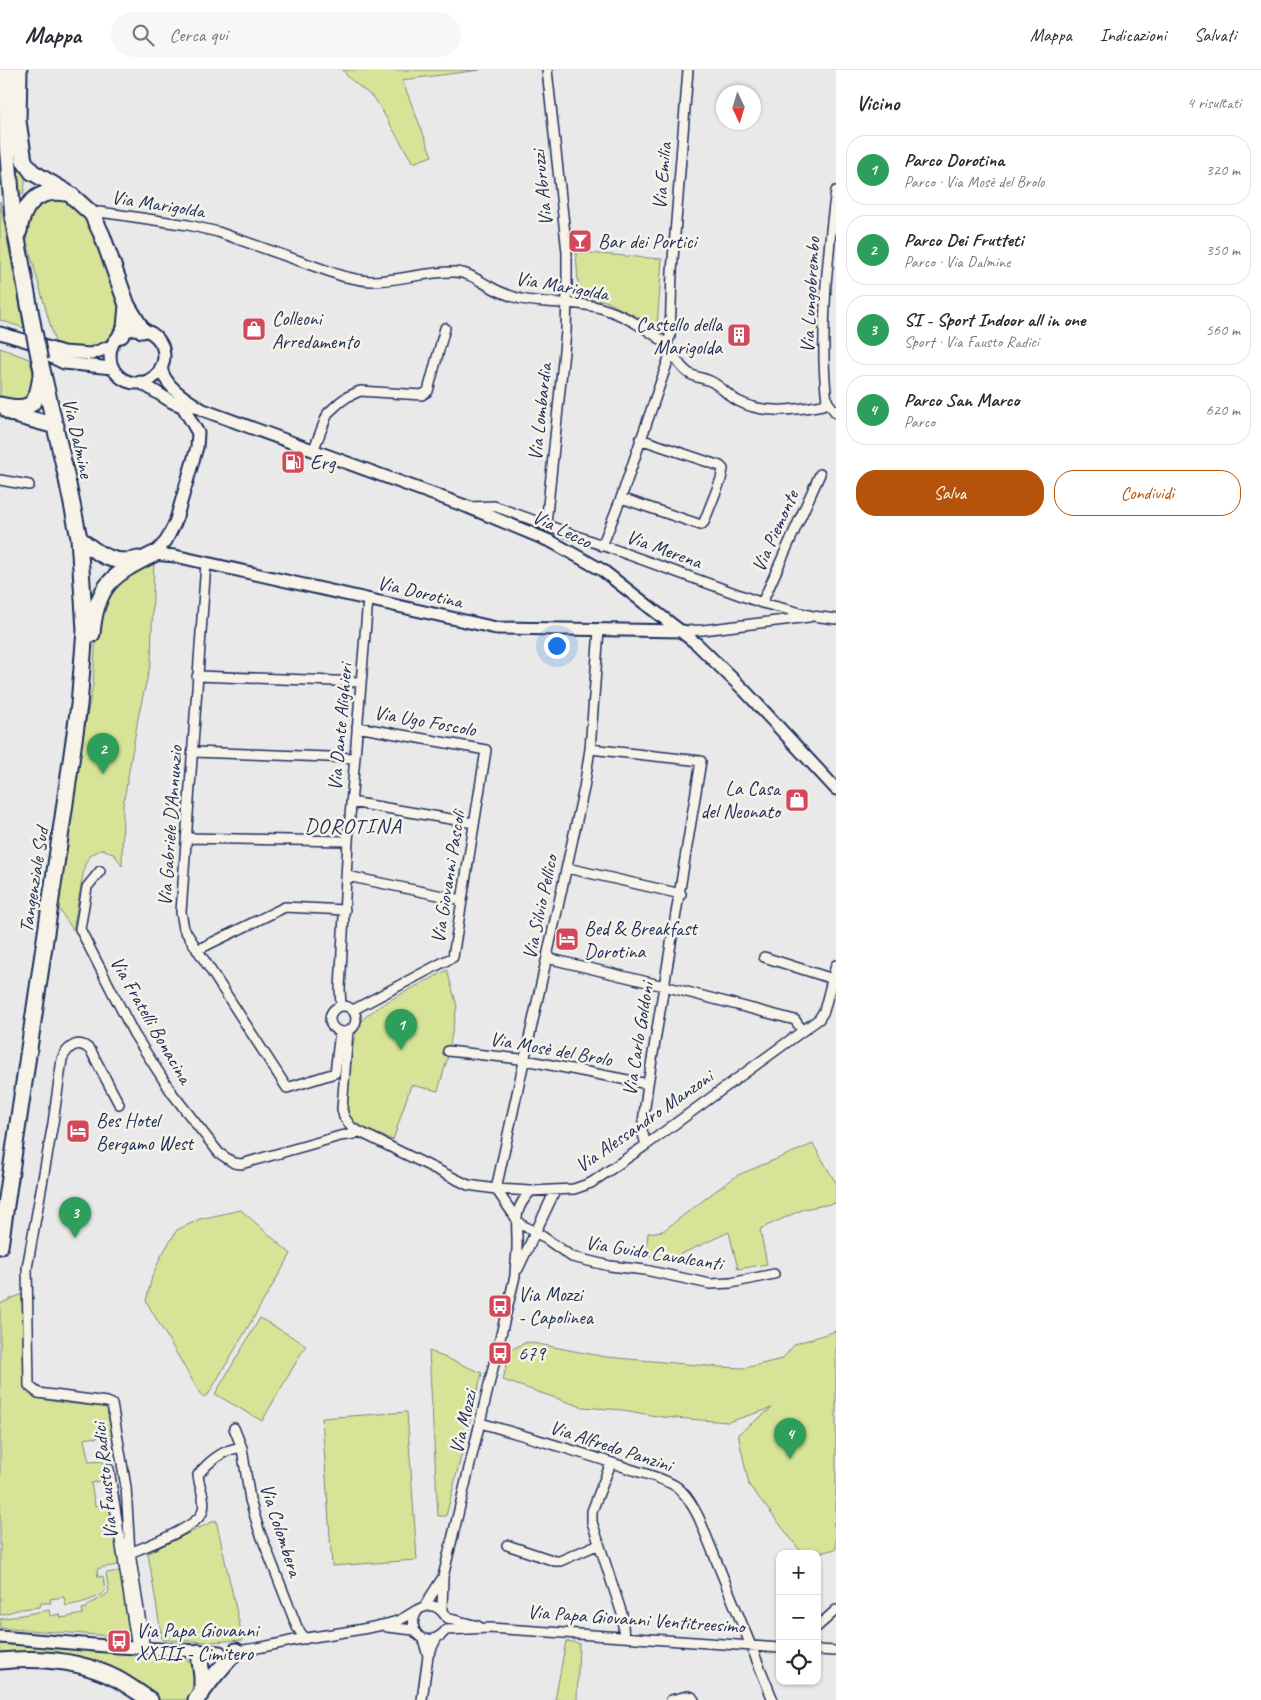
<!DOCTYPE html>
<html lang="it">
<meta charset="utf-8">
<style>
body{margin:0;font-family:Caveat,sans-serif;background:#f7f7f7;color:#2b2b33}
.controls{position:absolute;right:15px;bottom:15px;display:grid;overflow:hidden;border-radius:10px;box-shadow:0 1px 4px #0004}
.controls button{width:45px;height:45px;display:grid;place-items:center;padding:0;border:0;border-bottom:1px solid #e1e1e2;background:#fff;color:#2b2b33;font:25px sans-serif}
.compass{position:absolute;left:716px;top:15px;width:45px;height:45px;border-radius:50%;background:#fff;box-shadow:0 1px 4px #0004;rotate:176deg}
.you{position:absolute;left:556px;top:575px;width:18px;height:18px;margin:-12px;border:4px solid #fff;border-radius:50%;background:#1a73e8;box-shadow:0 0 0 8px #1a73e833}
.badge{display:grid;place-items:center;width:32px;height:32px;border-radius:50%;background:#b45309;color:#fff;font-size:16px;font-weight:700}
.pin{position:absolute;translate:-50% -41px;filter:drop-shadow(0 1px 2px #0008)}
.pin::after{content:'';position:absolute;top:26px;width:18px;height:15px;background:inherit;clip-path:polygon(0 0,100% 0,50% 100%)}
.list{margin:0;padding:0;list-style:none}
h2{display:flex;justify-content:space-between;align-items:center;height:65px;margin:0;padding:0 20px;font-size:21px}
h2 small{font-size:16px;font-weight:400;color:#7c7c81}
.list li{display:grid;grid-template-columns:32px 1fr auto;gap:15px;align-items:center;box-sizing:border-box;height:70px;margin:0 10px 10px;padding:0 10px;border:1px solid #e1e1e2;border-radius:20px}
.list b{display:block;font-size:19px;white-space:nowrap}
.list p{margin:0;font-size:16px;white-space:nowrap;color:#7c7c81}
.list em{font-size:16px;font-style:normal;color:#7c7c81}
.actions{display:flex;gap:10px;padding:15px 20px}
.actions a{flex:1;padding:11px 0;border:1px solid #b45309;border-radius:20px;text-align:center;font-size:18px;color:#b45309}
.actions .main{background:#b45309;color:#fff}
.icon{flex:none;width:28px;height:28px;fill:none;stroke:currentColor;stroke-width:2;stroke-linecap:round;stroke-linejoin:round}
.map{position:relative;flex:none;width:836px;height:1630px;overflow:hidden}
header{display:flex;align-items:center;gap:30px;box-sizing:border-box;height:70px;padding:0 25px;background:#fff;border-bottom:1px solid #e1e1e2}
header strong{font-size:24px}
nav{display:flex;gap:28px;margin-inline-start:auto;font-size:18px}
.search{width:350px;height:45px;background:#f7f7f7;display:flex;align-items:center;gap:12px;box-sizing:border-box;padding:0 18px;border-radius:28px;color:#7c7c81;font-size:19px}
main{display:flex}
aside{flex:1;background:#fff}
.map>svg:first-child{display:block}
</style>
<header>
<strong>Mappa</strong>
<div class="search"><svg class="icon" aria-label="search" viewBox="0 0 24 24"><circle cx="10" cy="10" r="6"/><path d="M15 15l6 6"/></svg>Cerca qui</div>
<nav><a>Mappa</a><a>Indicazioni</a><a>Salvati</a></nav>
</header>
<main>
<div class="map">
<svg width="836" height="1630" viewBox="0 0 836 1630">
<rect width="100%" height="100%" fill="#e9e9ea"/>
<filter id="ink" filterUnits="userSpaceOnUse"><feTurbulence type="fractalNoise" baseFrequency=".02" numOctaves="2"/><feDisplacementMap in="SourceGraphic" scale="10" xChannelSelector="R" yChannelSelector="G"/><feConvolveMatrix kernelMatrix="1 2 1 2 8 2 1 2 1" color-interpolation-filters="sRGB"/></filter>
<g filter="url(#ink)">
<path fill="#d7e497" stroke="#798a7a" d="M343 0H480L402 10 432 86 413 93 375 29 349 8Z
M15 72C20 89 29 107 23 124H19Z
M49 128 72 132 85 144 94 158 122 244C116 266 99 281 74 278 68 277 61 274 55 272L27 172 26 157 29 139Z
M0 131 24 258 0 250Z
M576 182 662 189 657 257 605 231 579 227Z
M0 278 29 289 35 308 29 324 20 330 10 331 0 330Z
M154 488 151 592 139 643 123 735 122 796 115 785 103 779 90 785 85 794 73 860 57 836 82 672 93 615 96 562 103 534 115 516Z
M447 900 457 936 447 990 438 1021 411 1015 393 1070C383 1066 360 1059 352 1050 350 1048 349 1043 348 1040 346 1028 353 961 359 953 377 933 423 914 447 900Z
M813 1074 836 1113V1133L804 1139 760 1159 767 1194 738 1199 729 1162 664 1192 646 1185 648 1163 663 1161 714 1122 738 1105Z
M241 1140 291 1184 208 1325 202 1327 146 1231 152 1207 161 1186 177 1160 200 1149Z
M22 1224 24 1305C25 1311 25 1318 30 1323 39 1333 90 1335 105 1337L107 1339 112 1365 84 1369 89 1392 103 1391 106 1410 91 1413 95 1436 110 1434 119 1495 104 1497 97 1499 98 1507 103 1506 105 1521C95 1531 79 1533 66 1536L64 1527 50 1529 51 1533H41L40 1537 21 1539 0 1545V1234Z
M260 1248 306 1275 262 1351 215 1324Z
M836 1261V1452L833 1453 836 1462V1479L815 1484H803L749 1415 738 1364 772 1338 728 1352 662 1347 623 1340 582 1337 503 1310 510 1280 527 1272 606 1287 720 1297 745 1298 782 1289 795 1274Z
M429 1281 482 1303 446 1446H438Z
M407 1342 417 1490 332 1496 322 1348Z
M216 1450 243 1570 210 1572 162 1570 148 1483Z
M120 1501 130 1564 126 1567 0 1558V1549L49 1540 50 1546 60 1544 61 1548 83 1544 82 1539 86 1538C93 1530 101 1530 109 1522L106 1503Z
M566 1571 579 1573 577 1630H555Z
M0 1574 181 1586 195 1596 198 1619 189 1630H158L119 1602 86 1589 58 1582 0 1584Z"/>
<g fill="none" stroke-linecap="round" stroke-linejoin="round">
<g stroke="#1b2f5e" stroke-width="12">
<path id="street" d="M92 144 99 142 121 145 188 155 218 162 342 206C352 208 362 211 372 211 400 211 427 201 455 202 467 202 478 210 489 216 499 222 510 226 521 229 549 235 579 230 607 240 623 245 653 262 666 274 674 282 677 294 686 301 693 308 702 307 710 311 720 315 728 326 738 331 764 345 795 340 823 335L827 331
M666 274 670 267 672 202 688 0
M827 331C822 292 824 253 826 214 829 183 831 152 836 121
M827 331 836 343
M313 381 328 343 340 332 347 327 360 321 422 325 428 321 445 258
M0 410 29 415
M621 428 701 455 704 452 721 409 723 399 720 396 640 369
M470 437 494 436 762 533 813 546 836 549
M546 454 566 262 567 224V182L547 0
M602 476 621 428 671 282
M206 493 181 842 184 859 287 1018 335 1003 340 962
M762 533 820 404
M683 561 703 560 809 547
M197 606 361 612
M590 679 701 691 648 1014 642 1060 646 1075
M193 682 355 688
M351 732 474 753
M187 768 348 771
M567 798 681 824
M100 801 87 817 80 859 134 964 172 1023 219 1083 234 1093 241 1094 340 1066 354 1064 358 1062
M347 806 462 830
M197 880 285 837 345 840
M764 887 833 909
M547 888 664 916 795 950 802 960
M341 936 340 919 348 771 368 529
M330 949a13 13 0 1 1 26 0a13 13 0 1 1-26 0Z
M353 940 453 887 486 680 357 657
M348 961 342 1039 344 1047 352 1058 468 1115 496 1119 531 1121 574 1119 591 1113 646 1075 819 949 824 941 836 895
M448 981 520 989 648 1014
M119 1034 91 981C79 968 68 976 62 989L53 1053 27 1198 29 1316 38 1323 107 1332 112 1334 126 1417 130 1483 145 1579
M496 1119 584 718 590 679 599 560
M496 1119 520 1154 536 1162 572 1187 610 1196 645 1200 710 1214 731 1213 774 1204
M518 1199 555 1121
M481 1353C531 1368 581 1382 630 1399 645 1404 664 1408 677 1417 687 1425 693 1436 699 1448L773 1630
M234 1358 242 1378 250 1430 259 1460 297 1557 305 1569
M611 1393 592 1441V1452L622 1544 624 1567
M109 1399 137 1578
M507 1475 555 1491H560L599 1474
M130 1483C146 1476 200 1457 203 1440 206 1428 199 1417 198 1405 208 1392 226 1377 242 1378
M443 1507 515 1206C515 1196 517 1187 517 1177 518 1152 511 1142 531 1121
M424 1537 443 1507 442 1540
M418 1540C403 1562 428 1582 446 1560L490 1558 780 1578
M387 1557 414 1560
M817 1557 836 1540
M423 1569 428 1586 436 1569
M817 1580 836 1581
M231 1581C257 1580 282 1572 307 1568 336 1563 366 1560 394 1552 407 1549 420 1534 433 1536 440 1537 443 1543 447 1548L478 1556
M422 1630 428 1586
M671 1630 687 1626 692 1627 694 1630"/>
</g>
<g stroke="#1b2f5e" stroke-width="15">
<path id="secondary" d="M110 286a27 27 0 1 1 54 0a27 27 0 1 1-54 0Z
M0 263 63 282 91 284 112 276
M39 281 64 293 112 298
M161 297C164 317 188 330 203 340L468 437 552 472 602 500 697 574 745 621 836 719
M140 312 172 332 189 339
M154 484 175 486 496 558 683 561
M154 484 166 471 175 453 197 377 198 363 183 337
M0 1567 118 1577 220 1582"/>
</g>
<g stroke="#1b2f5e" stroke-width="19">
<path id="highway" d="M6 0 7 74 13 147 34 262
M19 0 18 51 24 91 32 102 71 125 92 144 102 165 127 235 142 260
M19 161C23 134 37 119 66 123
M121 265 125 258 127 235
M0 335C31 342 37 336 41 305
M8 341 19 346 56 356
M79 468C96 483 114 496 138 489
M92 564C96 515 113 504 154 484
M0 1176 63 747 79 635 85 560 79 468 65 400 40 291
M199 1582 202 1607V1623
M0 1591C40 1587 81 1590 117 1609 128 1615 139 1623 150 1630
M196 1630 216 1604 236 1581"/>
</g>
<use href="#street" stroke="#f7f3e8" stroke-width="9"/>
<use href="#secondary" stroke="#f7f3e8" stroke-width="11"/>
<use href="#highway" stroke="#f7f3e8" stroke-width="15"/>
<g stroke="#1b2f5e" stroke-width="19" stroke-linecap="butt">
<path id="highway-bridge" d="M34 262 40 291"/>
</g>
<use href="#highway-bridge" stroke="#f7f3e8" stroke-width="15"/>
</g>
</g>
<defs>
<g id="bar-square" transform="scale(1.25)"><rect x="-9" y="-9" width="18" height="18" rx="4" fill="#d1495b" stroke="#f7f3e8"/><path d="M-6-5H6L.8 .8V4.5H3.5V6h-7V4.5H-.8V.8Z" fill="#fff"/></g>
<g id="shop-square" transform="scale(1.25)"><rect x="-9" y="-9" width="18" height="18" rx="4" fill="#d1495b" stroke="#f7f3e8"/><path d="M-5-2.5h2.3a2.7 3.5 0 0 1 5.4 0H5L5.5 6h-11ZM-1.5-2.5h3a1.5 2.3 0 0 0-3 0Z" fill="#fff"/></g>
<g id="building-square" transform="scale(1.25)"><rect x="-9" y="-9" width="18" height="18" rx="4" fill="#d1495b" stroke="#f7f3e8"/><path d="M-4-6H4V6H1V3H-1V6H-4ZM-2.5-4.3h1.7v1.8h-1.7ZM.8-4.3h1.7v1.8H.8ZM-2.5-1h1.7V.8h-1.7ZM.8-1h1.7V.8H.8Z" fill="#fff"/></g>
<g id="fuel-square" transform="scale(1.25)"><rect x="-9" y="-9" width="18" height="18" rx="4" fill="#d1495b" stroke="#f7f3e8"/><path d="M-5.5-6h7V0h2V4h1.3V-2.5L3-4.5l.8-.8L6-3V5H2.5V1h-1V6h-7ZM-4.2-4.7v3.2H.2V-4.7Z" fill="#fff"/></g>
<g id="hotel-square" transform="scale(1.25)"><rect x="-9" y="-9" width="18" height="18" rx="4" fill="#d1495b" stroke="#f7f3e8"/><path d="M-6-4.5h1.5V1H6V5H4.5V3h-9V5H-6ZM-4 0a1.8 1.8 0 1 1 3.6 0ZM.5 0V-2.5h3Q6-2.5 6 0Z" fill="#fff"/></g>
<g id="bus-square" transform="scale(1.25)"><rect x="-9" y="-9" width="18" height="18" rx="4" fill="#d1495b" stroke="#f7f3e8"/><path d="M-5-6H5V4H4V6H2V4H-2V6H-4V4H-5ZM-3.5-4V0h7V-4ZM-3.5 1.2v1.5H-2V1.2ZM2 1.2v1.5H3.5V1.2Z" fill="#fff"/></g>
</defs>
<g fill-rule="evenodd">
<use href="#bar-square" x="580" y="171"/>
<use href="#shop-square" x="254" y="259"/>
<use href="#building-square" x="739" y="265"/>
<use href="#fuel-square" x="293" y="392"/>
<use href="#shop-square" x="797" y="730"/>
<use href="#hotel-square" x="567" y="869"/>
<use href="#hotel-square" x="78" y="1061"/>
<use href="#bus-square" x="500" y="1236"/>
<use href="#bus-square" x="500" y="1283"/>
<use href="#bus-square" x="119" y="1571"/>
</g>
<g text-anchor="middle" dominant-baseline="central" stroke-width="5" stroke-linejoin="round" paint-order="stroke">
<g font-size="20" fill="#1b2f5e" stroke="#f7f3e8">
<text transform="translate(662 106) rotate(-85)">Via Emilia</text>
<text transform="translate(542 118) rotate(-96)">Via Abruzzi</text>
<text transform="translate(158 134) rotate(9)">Via Marigolda</text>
<text transform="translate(562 216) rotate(10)">Via Marigolda</text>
<text transform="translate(810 225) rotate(-87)">Via Lungobrembo</text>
<text transform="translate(540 342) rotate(-84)">Via Lombardia</text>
<text transform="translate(78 368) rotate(77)">Via Dalmine</text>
<text transform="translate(562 459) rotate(26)">Via Lecco</text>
<text transform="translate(775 461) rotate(-66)">Via Piemonte</text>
<text transform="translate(664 479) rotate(20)">Via Merena</text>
<text transform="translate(420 522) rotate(13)">Via Dorotina</text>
<text transform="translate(425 651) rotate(10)">Via Ugo Foscolo</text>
<text transform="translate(340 657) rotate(-85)">Via Dante Alighieri</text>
<text transform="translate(170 756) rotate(-86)">Via Gabriele D'Annunzio</text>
<text transform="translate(448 807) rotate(-81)">Via Giovanni Pascoli</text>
<text transform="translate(34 810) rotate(-81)">Tangenziale Sud</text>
<text transform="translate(540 837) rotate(-78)">Via Silvio Pellico</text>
<text transform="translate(151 950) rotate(60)">Via Fratelli Bonacina</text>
<text transform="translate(638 969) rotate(-81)">Via Carlo Goldoni</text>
<text transform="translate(551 979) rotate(10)">Via Mosè del Brolo</text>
<text transform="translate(644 1051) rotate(-35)">Via Alessandro Manzoni</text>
<text transform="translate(654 1183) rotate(9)">Via Guido Cavalcanti</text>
<text transform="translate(463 1352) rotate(-77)">Via Mozzi</text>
<text transform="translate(611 1376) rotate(18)">Via Alfredo Panzini</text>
<text transform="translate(105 1411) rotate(-96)">Via Fausto Radici</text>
<text transform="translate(281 1460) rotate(72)">Via Colombera</text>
<text transform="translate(636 1549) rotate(4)">Via Papa Giovanni Ventitreesimo</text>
</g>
<g font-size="20" fill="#1b2f5e" stroke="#f7f3e8" text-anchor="start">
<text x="598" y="171">Bar dei Portici</text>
<text x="272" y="248">Colleoni<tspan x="272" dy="23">Arredamento</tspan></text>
<text x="722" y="254" text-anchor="end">Castello della<tspan x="722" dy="23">Marigolda</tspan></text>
<text x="310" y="392">Erg</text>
<text x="780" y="718" text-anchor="end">La Casa<tspan x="780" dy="23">del Neonato</tspan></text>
<text x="584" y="858">Bed &amp; Breakfast<tspan x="584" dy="23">Dorotina</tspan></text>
<text x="96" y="1050">Bes Hotel<tspan x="96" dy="23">Bergamo West</tspan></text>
<text x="518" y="1224">Via Mozzi<tspan x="518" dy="23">- Capolinea</tspan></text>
<text x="518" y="1283">679</text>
<text x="136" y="1560">Via Papa Giovanni<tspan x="136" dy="23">XXIII - Cimitero</tspan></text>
</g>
<g font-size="22" letter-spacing="1" fill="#1b2f5e" stroke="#f7f3e8">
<text x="353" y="756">DOROTINA</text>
</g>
</g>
</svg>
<div class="controls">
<button>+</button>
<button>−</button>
<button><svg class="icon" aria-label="locate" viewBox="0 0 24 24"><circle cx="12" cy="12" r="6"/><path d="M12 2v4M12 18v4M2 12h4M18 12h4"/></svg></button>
</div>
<svg class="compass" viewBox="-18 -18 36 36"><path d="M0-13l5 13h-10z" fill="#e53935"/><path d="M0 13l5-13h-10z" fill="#7c7c81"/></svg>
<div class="you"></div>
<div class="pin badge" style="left:401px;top:980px;background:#2e9e5b">1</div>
<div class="pin badge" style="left:103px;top:704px;background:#2e9e5b">2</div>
<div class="pin badge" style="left:75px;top:1168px;background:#2e9e5b">3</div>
<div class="pin badge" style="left:790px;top:1389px;background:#2e9e5b">4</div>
</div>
<aside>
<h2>Vicino<small>4 risultati</small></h2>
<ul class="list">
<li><span class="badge" style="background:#2e9e5b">1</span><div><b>Parco Dorotina</b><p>Parco · Via Mosè del Brolo</p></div><em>320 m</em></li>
<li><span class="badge" style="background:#2e9e5b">2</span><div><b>Parco Dei Frutteti</b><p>Parco · Via Dalmine</p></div><em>350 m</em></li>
<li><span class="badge" style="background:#2e9e5b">3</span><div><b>SI - Sport Indoor all in one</b><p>Sport · Via Fausto Radici</p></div><em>560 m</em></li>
<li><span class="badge" style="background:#2e9e5b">4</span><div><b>Parco San Marco</b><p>Parco</p></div><em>620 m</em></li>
</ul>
<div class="actions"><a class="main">Salva</a><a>Condividi</a></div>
</aside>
</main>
